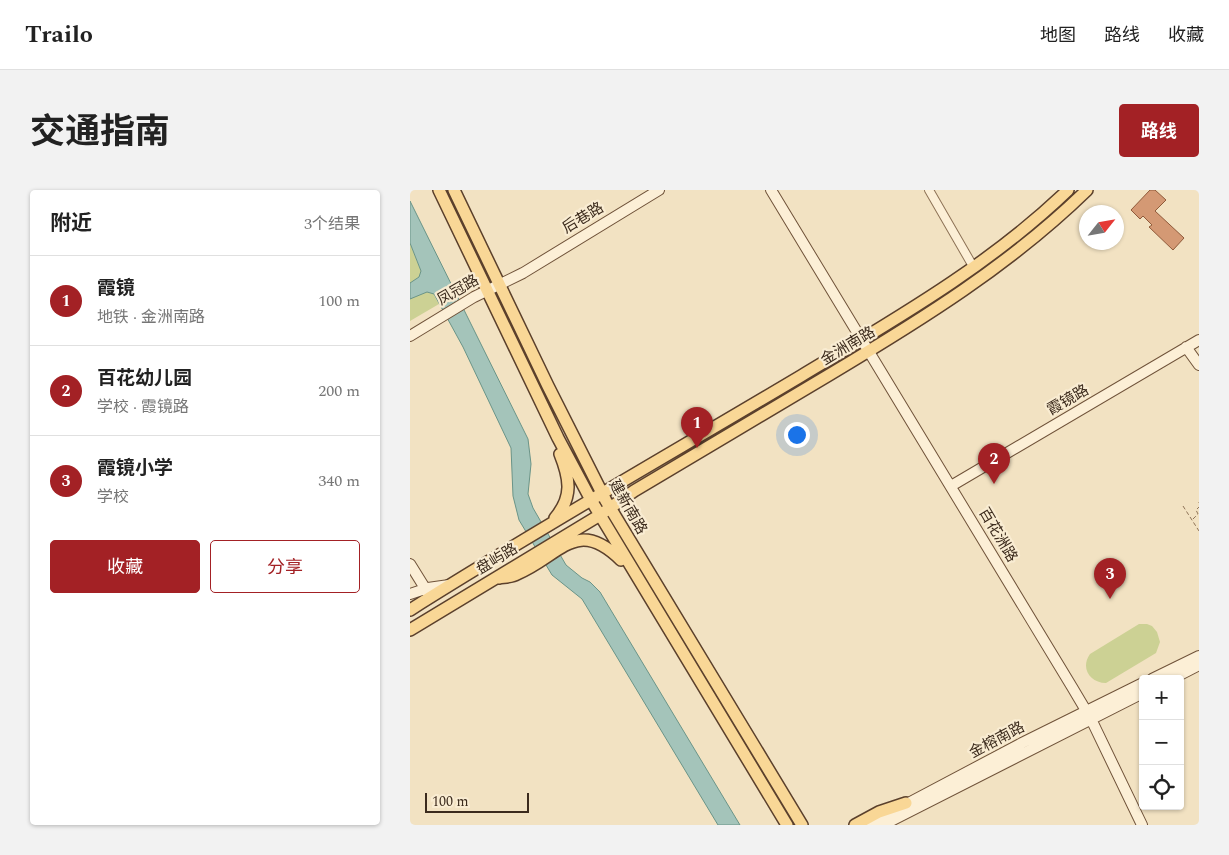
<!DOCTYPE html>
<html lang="zh">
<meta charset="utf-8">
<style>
body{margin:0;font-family:Spectral,"Noto Sans SC",serif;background:#f2f2f2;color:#222}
.controls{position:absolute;right:15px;bottom:15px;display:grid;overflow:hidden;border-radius:5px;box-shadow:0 1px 4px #0004}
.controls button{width:45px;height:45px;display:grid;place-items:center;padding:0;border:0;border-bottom:1px solid #e0e0e0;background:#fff;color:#222;font:25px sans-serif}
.compass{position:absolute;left:669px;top:15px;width:45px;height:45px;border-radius:50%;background:#fff;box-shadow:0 1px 4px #0004;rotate:59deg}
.scale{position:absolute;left:15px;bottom:12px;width:104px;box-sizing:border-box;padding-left:5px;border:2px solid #3c2b1d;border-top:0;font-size:14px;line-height:18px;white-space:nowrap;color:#3c2b1d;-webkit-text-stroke:4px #f9ecd2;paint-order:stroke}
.you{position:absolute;left:386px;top:244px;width:18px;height:18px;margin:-12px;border:4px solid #fff;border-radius:50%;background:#1a73e8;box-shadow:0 0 0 8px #1a73e833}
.badge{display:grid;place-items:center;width:32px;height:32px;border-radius:50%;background:#a32125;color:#fff;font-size:16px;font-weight:700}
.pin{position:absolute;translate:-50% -41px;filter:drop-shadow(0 1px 2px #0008)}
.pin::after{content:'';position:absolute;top:26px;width:18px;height:15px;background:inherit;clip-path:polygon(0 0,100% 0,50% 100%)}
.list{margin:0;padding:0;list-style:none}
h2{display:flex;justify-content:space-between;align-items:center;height:65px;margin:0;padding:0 20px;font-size:21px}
h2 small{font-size:16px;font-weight:400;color:#767676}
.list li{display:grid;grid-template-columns:32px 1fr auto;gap:15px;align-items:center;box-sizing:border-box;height:90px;padding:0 20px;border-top:1px solid #e0e0e0}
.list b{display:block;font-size:19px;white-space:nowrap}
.list p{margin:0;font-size:16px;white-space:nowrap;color:#767676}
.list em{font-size:16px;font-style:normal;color:#767676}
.actions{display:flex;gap:10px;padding:15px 20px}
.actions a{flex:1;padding:11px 0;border:1px solid #a32125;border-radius:5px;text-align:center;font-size:18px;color:#a32125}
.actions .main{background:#a32125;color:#fff}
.icon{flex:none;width:28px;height:28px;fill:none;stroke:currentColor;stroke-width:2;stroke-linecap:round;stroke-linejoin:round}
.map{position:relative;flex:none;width:789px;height:635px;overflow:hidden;border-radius:5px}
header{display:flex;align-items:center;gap:30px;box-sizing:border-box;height:70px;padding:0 25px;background:#fff;border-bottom:1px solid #e0e0e0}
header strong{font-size:24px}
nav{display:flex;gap:28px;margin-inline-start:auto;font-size:18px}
.intro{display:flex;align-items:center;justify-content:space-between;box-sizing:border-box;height:120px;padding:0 30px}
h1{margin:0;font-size:35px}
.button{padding:12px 22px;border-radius:5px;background:#a32125;color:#fff;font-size:18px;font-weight:700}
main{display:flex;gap:30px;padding:0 30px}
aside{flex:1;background:#fff;border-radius:5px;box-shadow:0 1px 4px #0004}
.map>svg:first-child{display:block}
</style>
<header>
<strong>Trailo</strong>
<nav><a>地图</a><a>路线</a><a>收藏</a></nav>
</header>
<div class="intro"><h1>交通指南</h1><a class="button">路线</a></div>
<main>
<aside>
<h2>附近<small>3个结果</small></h2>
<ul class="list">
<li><span class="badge">1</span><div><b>霞镜</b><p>地铁 · 金洲南路</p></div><em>100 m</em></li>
<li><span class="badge">2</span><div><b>百花幼儿园</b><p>学校 · 霞镜路</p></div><em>200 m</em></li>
<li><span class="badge">3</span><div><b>霞镜小学</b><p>学校</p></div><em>340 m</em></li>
</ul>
<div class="actions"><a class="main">收藏</a><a>分享</a></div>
</aside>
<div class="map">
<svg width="789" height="635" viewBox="0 0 789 635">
<rect width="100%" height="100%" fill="#f2e2c2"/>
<path fill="#ccd194" d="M0 53 11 81 29 114 0 131Z
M729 434H737L742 436 747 442 750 452 746 463 696 493C680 493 670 478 680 464Z"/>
<path fill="#a4c4ba" stroke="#6a9488" d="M0 11 118 249 121 274 118 304 123 318 156 375 172 388 180 392 190 402 330 635H308L172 409 142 385 109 330 103 306 101 258 53 157 24 104 17 102 0 109V93L9 87 11 81 0 53Z"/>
<path fill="#d49974" stroke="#8f5a3a" d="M740 0H745L756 10 745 21 774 48 763 60 739 37 742 35 733 26 730 29 721 20Z"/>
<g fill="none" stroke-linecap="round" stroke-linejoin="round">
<g stroke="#8e7357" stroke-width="10">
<path id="street" d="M519 0 564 78"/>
</g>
<g stroke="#70533a" stroke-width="12">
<path id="secondary" d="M361 0 662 497 681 529 732 635
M0 146 64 107 113 83 249 0
M776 157 789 175
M541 296 789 150
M0 374 18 403
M0 404 18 398 39 395
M742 489 789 466
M762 489 789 475
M457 635 612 553 733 493
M473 635 733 503"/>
</g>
<g stroke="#5b402c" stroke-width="14">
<path id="primary" d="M29 0 148 248 181 310 377 635
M44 0 138 196 196 311 392 635
M145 328C163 307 160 289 150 264
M89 388C95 387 102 387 107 384 150 366 166 326 211 370
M0 420C128 339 260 264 391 186 484 130 579 76 658 0
M0 440 190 325 224 301C289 262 354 224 419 185 511 130 600 75 677 0
M445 635 469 622 496 613"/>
</g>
<path stroke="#8e7357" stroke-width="1" stroke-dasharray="4 2.5" stroke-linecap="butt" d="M789 312V313
M773 316 789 341
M783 329 788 324 786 320 789 317"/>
<use href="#street" stroke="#fcefd6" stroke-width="8"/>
<use href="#secondary" stroke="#fcefd6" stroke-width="10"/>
<use href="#primary" stroke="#f9d796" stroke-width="11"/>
</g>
<g text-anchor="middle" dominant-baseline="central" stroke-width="4.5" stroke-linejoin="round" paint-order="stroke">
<g font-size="15" fill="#3c2b1d" stroke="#f9ecd2">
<text transform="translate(173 28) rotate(-31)">后巷路</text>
<text transform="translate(48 100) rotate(-30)">凤冠路</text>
<text transform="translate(438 156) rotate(-31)">金洲南路</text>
<text transform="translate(658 210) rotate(-30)">霞镜路</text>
<text transform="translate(218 317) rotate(60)">建新南路</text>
<text transform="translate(588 345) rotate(59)">百花洲路</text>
<text transform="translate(87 369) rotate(-31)">盘屿路</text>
<text transform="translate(587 550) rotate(-28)">金榕南路</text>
</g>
</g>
</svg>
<div class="controls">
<button>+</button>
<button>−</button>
<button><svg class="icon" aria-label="locate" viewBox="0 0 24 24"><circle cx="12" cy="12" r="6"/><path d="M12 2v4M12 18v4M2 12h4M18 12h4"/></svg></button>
</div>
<svg class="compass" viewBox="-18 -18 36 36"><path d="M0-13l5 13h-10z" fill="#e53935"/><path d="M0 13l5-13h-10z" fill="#767676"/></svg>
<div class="scale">100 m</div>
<div class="you"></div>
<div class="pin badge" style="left:287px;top:258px">1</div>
<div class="pin badge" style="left:584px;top:294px">2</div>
<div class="pin badge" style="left:700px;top:409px">3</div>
</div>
</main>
